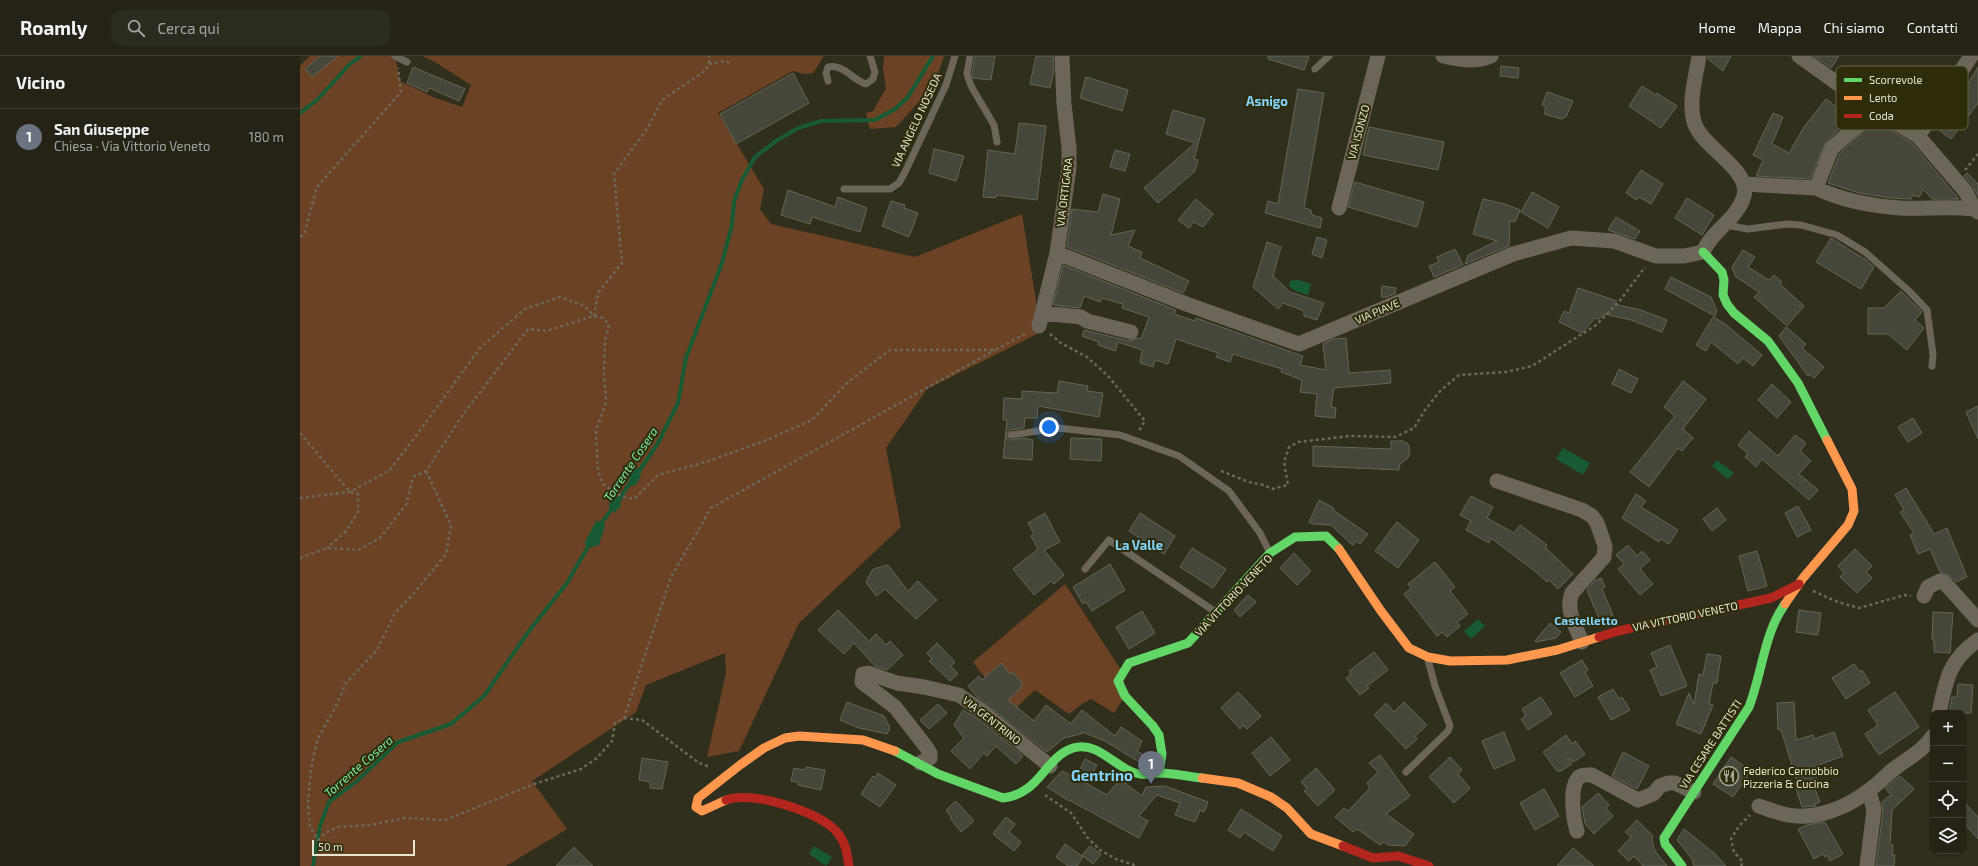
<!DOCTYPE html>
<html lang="it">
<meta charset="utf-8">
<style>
body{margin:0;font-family:"Exo 2",sans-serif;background:#2c2b1f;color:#f1f3f6}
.controls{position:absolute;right:12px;bottom:12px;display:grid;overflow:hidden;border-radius:8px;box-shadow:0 1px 3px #0004}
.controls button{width:36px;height:36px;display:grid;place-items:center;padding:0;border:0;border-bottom:1px solid #414035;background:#242316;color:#f1f3f6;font:20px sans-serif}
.scale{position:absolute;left:12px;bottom:10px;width:103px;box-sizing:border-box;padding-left:4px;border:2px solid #e6e5d2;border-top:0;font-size:11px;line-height:14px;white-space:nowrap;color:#e6e5d2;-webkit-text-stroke:3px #2e2c0b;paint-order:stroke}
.you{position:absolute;left:749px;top:371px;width:14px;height:14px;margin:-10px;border:3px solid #fff;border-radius:50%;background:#1a73e8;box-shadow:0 0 0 6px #1a73e833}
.badge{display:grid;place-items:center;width:26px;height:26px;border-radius:50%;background:#0b8043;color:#fff;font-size:13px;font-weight:700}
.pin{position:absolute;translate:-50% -33px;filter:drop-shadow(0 1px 2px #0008)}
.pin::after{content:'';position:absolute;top:21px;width:14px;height:12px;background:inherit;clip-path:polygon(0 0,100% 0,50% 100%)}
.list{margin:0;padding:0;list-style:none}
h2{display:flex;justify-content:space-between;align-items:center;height:52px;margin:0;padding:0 16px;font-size:17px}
h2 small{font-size:13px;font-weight:400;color:#a3a4a1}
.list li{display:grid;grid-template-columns:26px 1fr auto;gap:12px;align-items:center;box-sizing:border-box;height:56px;padding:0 16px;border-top:1px solid #414035}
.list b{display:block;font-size:15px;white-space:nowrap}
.list p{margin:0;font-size:13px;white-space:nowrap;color:#a3a4a1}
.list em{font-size:13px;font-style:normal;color:#a3a4a1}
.icon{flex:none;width:22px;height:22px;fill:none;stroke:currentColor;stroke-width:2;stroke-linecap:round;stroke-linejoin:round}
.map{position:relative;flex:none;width:1678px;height:810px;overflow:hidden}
header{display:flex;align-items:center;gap:24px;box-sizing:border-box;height:56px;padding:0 20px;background:#242316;border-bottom:1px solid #414035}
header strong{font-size:19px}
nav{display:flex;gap:22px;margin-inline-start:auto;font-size:14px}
.search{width:280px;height:36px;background:#2c2b1f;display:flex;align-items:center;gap:10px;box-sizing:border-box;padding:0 14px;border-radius:12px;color:#a3a4a1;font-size:15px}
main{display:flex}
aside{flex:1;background:#242316}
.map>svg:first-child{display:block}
</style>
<header>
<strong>Roamly</strong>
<div class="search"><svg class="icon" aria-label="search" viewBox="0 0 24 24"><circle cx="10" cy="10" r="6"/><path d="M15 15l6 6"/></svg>Cerca qui</div>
<nav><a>Home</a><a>Mappa</a><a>Chi siamo</a><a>Contatti</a></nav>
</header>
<main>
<aside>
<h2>Vicino<small></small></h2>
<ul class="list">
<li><span class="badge" style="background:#6b7280">1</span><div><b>San Giuseppe</b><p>Chiesa · Via Vittorio Veneto</p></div><em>180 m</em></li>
</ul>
</aside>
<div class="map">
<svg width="1678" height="810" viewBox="0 0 1678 810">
<rect width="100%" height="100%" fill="#302f1e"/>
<path fill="#6b4223" d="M10 0H95L100 25 133 41 162 51 171 29 135 6 122 0H524L513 17 504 18 493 15 418 57 464 133 460 153 471 168 615 201 722 158 741 276 627 333 586 392 601 471 499 567 439 695 407 701 426 617 425 597 346 629 336 656 232 725 267 773 206 810H0V10Z
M584 0H644L635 28 596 71 570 73 566 57 573 55 586 32 583 12Z
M765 528 823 617 825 640 814 657 791 643 782 648 769 658 735 634 716 652 707 645 721 632 720 630 723 627 713 616 710 618 701 607 685 622 673 606Z"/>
<path fill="#195a36" d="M998 224 1011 228 1008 239 995 235 989 230 990 225Z
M1263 392 1290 407 1283 419 1256 403Z
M1417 404 1434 417 1428 423 1412 410Z
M342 411 341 419 336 429 328 430 330 414Z
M321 440 323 443 320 446 321 451 316 454 317 457 312 455 309 451C309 442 314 442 321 440Z
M296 465 303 466 305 470 299 489 286 493 285 486Z
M1178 563 1185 570 1171 583 1164 575Z
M514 790 532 801 526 810 509 798Z"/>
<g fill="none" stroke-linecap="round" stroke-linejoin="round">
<path stroke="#195a36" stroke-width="4" d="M0 57 17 44 50 8 61 0
M339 415 357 389 378 347 386 302 422 207 432 169 434 145 442 124 455 101 476 85 498 72 521 65 575 64 595 53 608 41 633 0
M319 443 330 427
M300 469 314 450
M13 810 20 770 29 746 57 725 98 686 151 668 184 640 229 575 267 527 289 489"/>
</g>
<path fill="#45473a" stroke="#626557" d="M20 0H38L12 21 5 13Z
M675 0H695L691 24 673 22 672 18Z
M736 0H753L754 15 750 32 730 28Z
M968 0H1009L1004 14 968 3Z
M1408 0H1431L1423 15 1408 3Z
M1514 0H1539L1531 12Z
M1201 10 1219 12 1218 22 1200 20Z
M113 11 165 33 159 45 129 32 127 36 107 27Z
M1678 11V47L1651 83 1640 75Z
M493 17 509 47 436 88 420 58Z
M786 21 828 34 822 55 780 42Z
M1342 30 1356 39 1357 37 1377 50 1361 72 1329 50Z
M998 33 1024 37 1004 152 1011 154 1012 159 1022 162 1020 172 965 157 968 145 978 148Z
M1247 36 1273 45 1266 61 1261 63 1244 58 1246 51 1242 49Z
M1526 43 1543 56 1550 48 1559 54 1526 86 1510 123 1456 120 1463 104 1453 99 1473 57 1483 61 1472 88 1489 97 1504 71Z
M873 54 905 63 894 103 898 104 895 115 858 147 844 132 895 87 866 78Z
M1575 64 1612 87 1659 143H1632L1623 133 1619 141 1613 139 1611 143 1590 142 1559 137 1528 127 1540 97Z
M719 67 746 70 737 144 697 139 696 142 683 141 688 94 715 98Z
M1069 71 1144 86 1138 114 1063 99Z
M634 93 664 100 656 125 629 117Z
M815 94 830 98 825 115 810 111Z
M1341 114 1363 128 1351 148 1339 141 1337 144 1326 137Z
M1667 117 1678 128V140L1673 130 1664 120Z
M1055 126 1124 146 1117 171 1048 151Z
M488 134 535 151 538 141 567 152 560 176 512 161 510 168 481 159Z
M1232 136 1259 151 1248 172 1221 156Z
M803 138 820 143 811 179 835 174 828 190 842 196 840 202 889 225 883 237 767 191 772 153 798 156Z
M1387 142 1414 159 1402 179 1375 162Z
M896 143 913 158 903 171 894 166 889 172 878 164Z
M1183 143 1205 148 1220 154 1215 166 1210 164 1209 190 1165 208 1168 199 1197 185 1173 178Z
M591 145 605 149 604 152 618 157 609 181 582 170Z
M1316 161 1340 175 1335 183 1308 174Z
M1017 181 1027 184 1022 202 1012 198Z
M1531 182 1566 204 1574 211 1561 233 1516 206Z
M967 186 981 191 973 220 990 236 1024 247 1017 264 1004 260V255L983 247 978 253 953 231Z
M1155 193 1163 209 1134 221 1129 210 1139 206 1137 201Z
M1443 194 1455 201 1448 211 1469 224 1474 219 1482 226 1480 228 1504 250 1487 270 1454 241 1459 236 1436 221 1432 211Z
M763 209 876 254 874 258 895 265 896 262 1003 300 1000 309 1026 314 1023 288 1033 283 1046 282 1049 317 1090 314 1091 327 1034 332 1031 351 1036 352 1035 362 1015 360 1017 338 1000 336 1002 324 981 316 982 313 933 298 930 306 916 301 918 297 876 283 868 308 855 304 853 311 840 307 842 294 818 286 815 295 798 289 799 286 782 280 784 274 829 285 838 282 841 283 849 261 822 252 823 248 802 242 800 246 784 240 780 252 753 249Z
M1371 221 1411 241 1417 255 1415 260 1365 233Z
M1082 230 1096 232 1095 238 1086 241H1081Z
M1278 232 1317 245 1314 248 1341 254 1367 264 1362 276 1331 264 1304 258 1299 263 1295 262 1282 277 1259 266 1264 255 1269 257Z
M1601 235 1622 256 1615 264 1624 272 1607 294 1588 278H1568V252H1584Z
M1413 261 1424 267 1462 299 1453 310 1443 302 1438 308 1411 286 1406 295 1396 289Z
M1486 271 1506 288 1502 292 1524 311 1514 322 1509 318 1508 320 1479 280Z
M1319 313 1338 323 1331 337 1312 328Z
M759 325 788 330 787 335 803 337 799 361 738 350 737 362H725L724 372 710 374 706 378 707 382 710 384 723 382 733 384 732 404 703 402 707 364H703L704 342 722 343V335L757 337Z
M1383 325 1406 343 1383 373 1393 382 1382 395 1378 392 1349 431 1330 416 1375 360 1364 351Z
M1472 328 1491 346 1477 362 1458 344Z
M1678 350V383L1666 356Z
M1613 362 1622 377 1608 386 1598 371Z
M1449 375 1478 400 1495 379 1506 387 1500 395 1511 405 1499 418 1518 434 1509 444 1462 403 1456 411 1445 401 1448 398 1438 389Z
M771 382 802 383 801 405 770 403Z
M1091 385H1103L1108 388 1110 395 1108 402 1100 408 1099 414 1013 410V390L1091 393Z
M1606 432 1634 478 1647 472 1667 521 1656 526 1650 520 1640 516 1630 493 1618 498 1610 479 1614 477 1600 456 1604 454 1595 439Z
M1336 438 1346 445 1341 451 1378 474 1369 488 1361 483 1359 486 1322 462Z
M1171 440 1193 451 1187 462 1214 477 1220 469 1247 489 1245 491 1273 518 1258 533 1249 524 1247 526 1236 516 1191 482 1189 487 1166 474 1171 465 1160 459Z
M1019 444 1034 452 1033 454 1068 478 1060 488 1056 485 1053 489 1050 487 1031 469 1013 468 1009 466Z
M1498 450 1511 474 1497 481 1485 457Z
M1417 452 1426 464 1412 475 1403 463Z
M745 457 760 486 744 494 764 519 754 528 751 525 734 539 713 513 738 493 731 480 734 478 728 467Z
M840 457 875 480 864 498 829 475Z
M1097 466 1119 484 1098 512 1075 495Z
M1328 489 1337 500 1342 495 1350 504 1340 513 1353 528 1340 539 1318 513 1324 508 1316 499Z
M892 492 926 513 913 532 880 511Z
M1555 493 1572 510 1566 516 1572 522 1557 537 1540 521 1544 517 1538 510Z
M1457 495 1467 530 1448 535 1439 500Z
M994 497 1011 515 997 529 980 512Z
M1135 506 1155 531 1150 535 1168 558 1157 566 1160 570 1147 581 1142 576 1137 580 1104 538 1111 532 1108 528Z
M810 508 825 534 792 555 786 546 783 548 773 531Z
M588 509 608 535 618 525 637 544 616 563 585 533 576 540 566 526 573 513Z
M1301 522 1305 531 1302 533 1313 559 1300 565 1287 534 1295 524Z
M948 539 956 546 940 561 934 554Z
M538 554 569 585 576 578 586 589 590 585 603 599 587 614 575 610 554 587 544 598 518 574Z
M1499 554 1521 557 1518 579 1496 576Z
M842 555 855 577 829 593 816 571Z
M1633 556 1653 557 1650 597 1634 596V584H1632Z
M1250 567 1261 576 1256 582 1236 586 1235 585Z
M637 587 655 606 651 610 658 618 650 625 629 605 632 603 627 597Z
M1370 589 1387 630 1361 640 1350 614 1357 611 1351 597Z
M1074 596 1088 614 1067 630 1069 632 1060 639 1046 622 1051 618 1049 615Z
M1407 598 1421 600 1417 627H1413L1409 648 1413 649 1401 678 1376 668 1389 637 1394 648 1399 618 1403 619Z
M1282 604 1288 614 1285 616 1293 630 1275 641 1260 617Z
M701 607 710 618 712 616 723 627 720 630 721 632 708 644 734 665 746 649 771 668 782 654 815 680 821 671 842 685 837 695 847 701 843 707 834 703 805 685 782 676 781 678 764 682 747 696 677 641 668 630 679 620 682 624Z
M1554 608 1560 616 1562 614 1570 627 1546 643 1532 622Z
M1658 628 1673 629 1671 657H1649L1652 641H1657Z
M1313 633 1319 643 1322 641 1330 654 1311 664 1298 641Z
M938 636 961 660 947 673 943 669 940 673 921 652Z
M1595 636 1619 671 1579 699 1565 678 1578 669 1568 654Z
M1241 641 1252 658 1228 674 1221 663 1226 660 1222 653Z
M547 646 584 660 590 672 587 678 559 672 540 664Z
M1104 646 1127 669 1115 680 1117 683 1106 693 1074 659 1086 647 1094 656Z
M1494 646 1496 684 1513 679 1514 683 1534 676 1543 700 1513 711 1519 731 1515 733 1520 746 1515 748 1516 750 1502 751 1494 726 1497 725 1481 674H1478L1477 647Z
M638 648 647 657 629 673 620 664Z
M663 654 678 663 723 700 716 708 696 690 687 700 684 697 670 713 651 695 664 682 654 669Z
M1204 676 1215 704 1194 713 1182 685Z
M1266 679 1272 688 1275 685 1285 698 1274 706 1267 702 1272 708 1261 715H1257L1243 696Z
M971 681 990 704 970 720 952 697Z
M1323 696 1349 710 1337 733 1312 720Z
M1080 699 1110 740 1086 758 1114 778 1105 790 1088 789 1084 786 1080 789 1057 773 1053 776 1035 761 1044 752 1048 755 1070 732 1067 727 1078 716 1069 707Z
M1150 701 1162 714 1158 718 1170 732 1154 747 1129 721Z
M1431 701 1451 715 1433 741 1413 728Z
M342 702 368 706 362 733 350 732V726L339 724Z
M785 703 797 709 787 728 807 739 820 723 842 740 846 731 865 730 908 746 904 756 900 754 895 766 875 759 880 747 857 739 839 760 848 765 839 782 769 744V745L747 731 762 715 776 722Z
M506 711 525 714 521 734 498 729V726L491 725 494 712 505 714Z
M1016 712 1035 734 1018 750 1004 735 1007 732 1001 726Z
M578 717 596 729 580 751 561 738 573 720 575 722Z
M1600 720 1614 733 1592 754 1590 788 1593 789 1592 799H1595L1594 810H1576L1583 755 1581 747 1589 740H1592L1585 732Z
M1244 733 1259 760 1235 774 1220 747Z
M1298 737 1309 749 1306 752 1313 760 1294 778 1285 768 1282 751Z
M656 745 674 765 661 776 650 762 651 761 646 754Z
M1663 745 1678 761V783L1663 766Z
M941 753 982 780 973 795 944 776 940 782 928 774Z
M706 761 715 768 709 776 721 786 714 795 693 778Z
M1337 764 1353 780 1352 784 1355 795 1367 810H1343L1334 800 1329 805 1318 795 1331 781 1325 776Z
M1525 766 1543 798 1530 805 1527 799 1525 801 1523 798 1514 803 1498 773 1507 769Z
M1384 773 1414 797 1426 810H1394L1392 803 1377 784Z
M765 788 783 801 777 810H768L756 801Z
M790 790 801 798 793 808 782 799Z
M274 791 293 810H256Z
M1273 792 1294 810H1257Z"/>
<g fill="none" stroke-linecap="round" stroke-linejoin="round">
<path stroke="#6c685c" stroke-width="2.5" stroke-dasharray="3 3" stroke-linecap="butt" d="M409 8 425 5 430 7
M1665 114 1678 98
M0 180 4 179 17 131 101 36 98 12
M294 260 298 237 322 207 314 118 347 73 362 44 405 15 409 8V0
M750 278 761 287 787 301 808 320 845 365 838 376
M0 377 50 436 58 438V456L46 475 27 492
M126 415 151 469 146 498 114 537 95 557 77 594 46 627 35 652 17 684 11 713 8 746 10 770 18 784 25 777 38 771 71 769 104 762 145 764 234 728 281 713 297 702 312 685 315 667 324 662 371 521 411 452 695 294
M921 415 949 426 963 429 972 433 988 429 984 406 989 391 998 386 1050 380 1095 381 1114 372 1125 354 1140 335 1159 319 1206 316 1232 310 1296 269 1319 246 1345 211
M0 442 50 436 90 414 124 369 180 292 225 253 260 241 285 250 294 260
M0 502 27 492 58 494 80 482 106 449 113 421 126 415 162 360 228 273 246 275 294 260 303 262 309 269 305 285 304 318 306 346 296 375 298 415 303 428 313 435 321 440 334 443 358 419 409 405 464 385 512 364 548 326 590 294H695L727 277
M1513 535 1538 546 1559 552 1605 539 1611 540
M324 662 342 664 399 707 410 711
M745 739 771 757 787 781 800 794 816 803 837 810
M1441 810 1443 806 1434 796 1431 783 1439 770 1450 759"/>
<path stroke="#6c665a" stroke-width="7" d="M95 0 107 6
M670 0 667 18 671 30 694 69 697 86
M1015 13 1029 0
M528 25 526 17 528 11C542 7 553 24 566 28L573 23 575 16 570 0
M544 133H590L599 127 606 114 646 29 655 0
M1426 169 1448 173 1487 168 1501 169 1537 179 1565 196 1609 235 1627 254 1633 298 1632 310
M711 379 758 372 820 379 879 400 929 435 960 477 969 495
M785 513 809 484 914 555
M1106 716 1148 675 1150 670 1135 630 1128 604"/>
<path stroke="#6c665a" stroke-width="15" d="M1143 0C1159 3 1175 7 1191 0
M1499 0 1573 53 1618 80 1666 136 1674 153 1678 156
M1618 80 1671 0
M1444 128 1516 132C1541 144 1572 150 1600 152 1625 153 1649 150 1674 153
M1516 132 1532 92 1557 70 1573 53
M1039 152 1078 0
M757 197 889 249 999 288 1213 198 1271 182 1314 185 1356 200H1384L1403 196C1413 173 1437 164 1444 140 1451 113 1402 92 1394 66 1388 45 1396 21 1399 0
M742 257 781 261 787 265 831 276
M739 270 757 197 769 112V92L764 48 762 0
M1197 425 1282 454 1292 460 1297 467 1305 490 1304 501 1272 537C1265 553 1276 571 1282 586
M1624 540 1628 531 1640 525 1644 526 1678 564
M1639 657C1646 624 1649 604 1678 584
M620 707 630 702V697L627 692 595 651 562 626 563 618 568 617 597 627 624 631 659 639 683 656 750 710
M1459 750C1468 753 1478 757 1488 759 1516 764 1546 752 1568 735 1577 729 1585 720 1594 713 1608 702 1623 695 1633 680
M1277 775C1273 762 1269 731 1279 721 1282 718 1288 719 1292 719L1338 744 1353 738 1360 730 1368 727H1375L1394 736
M1567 810 1574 754 1569 735"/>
<path stroke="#63d668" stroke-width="9" d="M1403 196 1422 216 1424 224 1423 239 1427 248 1434 257 1468 285 1498 327 1527 384
M595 695 638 718 703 742C740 738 745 701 773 692 795 685 812 707 830 715 844 721 847 717 860 717 874 717 889 721 902 722
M859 717 862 698 859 679 853 670 825 640 818 625 829 607 888 587 970 497 995 481 1026 480 1039 493
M1382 810 1365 788 1364 782 1449 651C1462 618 1464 577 1485 548"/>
<path stroke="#ff974d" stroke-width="9" d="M1039 493 1081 555 1109 592 1128 601 1150 605 1207 604 1257 594 1299 581
M1485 548 1503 522 1548 469 1554 455 1552 433 1527 384
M902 722 938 727 971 741 987 752 1011 778 1043 790
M426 744 402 755 396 751 398 742 440 709 464 692 485 682 499 680 563 684 595 695"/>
<path stroke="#b3261e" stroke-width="9" d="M1299 581 1318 575 1471 542 1499 528
M426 744C450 734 517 755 535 774 545 784 547 796 549 810
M1043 790 1073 802 1098 800 1129 810"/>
</g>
<defs>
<g id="restaurant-ring" transform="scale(1)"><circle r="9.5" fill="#2e2c0b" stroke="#a6a593" stroke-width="1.5"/><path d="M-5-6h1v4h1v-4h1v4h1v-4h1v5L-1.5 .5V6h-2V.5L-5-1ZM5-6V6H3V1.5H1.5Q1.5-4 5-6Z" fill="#a6a593"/></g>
</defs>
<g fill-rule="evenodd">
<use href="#restaurant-ring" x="1429" y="720"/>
</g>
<g text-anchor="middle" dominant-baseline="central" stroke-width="4" stroke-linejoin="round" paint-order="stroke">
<g font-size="11" fill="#e6e5d2" stroke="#2e2c0b">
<text transform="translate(616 64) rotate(-65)">VIA ANGELO NOSEDA</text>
<text transform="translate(1058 76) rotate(-75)">VIA ISONZO</text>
<text transform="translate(764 136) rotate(-83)">VIA ORTIGARA</text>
<text transform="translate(1077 255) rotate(-23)">VIA PIAVE</text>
<text transform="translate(933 539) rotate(-47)">VIA VITTORIO VENETO</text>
<text transform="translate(1385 560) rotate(-12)">VIA VITTORIO VENETO</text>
<text transform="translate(692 664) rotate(38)">VIA GENTRINO</text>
<text transform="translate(1410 688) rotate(-57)">VIA CESARE BATTISTI</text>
</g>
<g font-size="11" fill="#e6e5d2" stroke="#2e2c0b" text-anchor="start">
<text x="1443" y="714">Federico Cernobbio<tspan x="1443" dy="13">Pizzeria &amp; Cucina</tspan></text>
</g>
<g font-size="12" font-style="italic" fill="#7cf1aa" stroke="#2e2c0b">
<text transform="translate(330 408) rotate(-56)">Torrente Cosera</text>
<text transform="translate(58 710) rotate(-41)">Torrente Cosera</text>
</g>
<g font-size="12" font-weight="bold" fill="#81d5fe" stroke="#2e2c0b">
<text x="1286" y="564">Castelletto</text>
</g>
<g font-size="13" font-weight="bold" fill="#81d5fe" stroke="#2e2c0b">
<text x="967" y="45">Asnigo</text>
<text x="839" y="489">La Valle</text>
</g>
<g font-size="15" font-weight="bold" fill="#81d5fe" stroke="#2e2c0b">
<text x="802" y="719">Gentrino</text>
</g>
</g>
<rect x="1536" y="10" width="132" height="64" rx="6" fill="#2e2c0b" stroke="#656447" stroke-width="1"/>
<rect x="1544" y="22" width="18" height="4" fill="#63d668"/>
<rect x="1544" y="40" width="18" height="4" fill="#ff974d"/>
<rect x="1544" y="58" width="18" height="4" fill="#b3261e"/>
<g font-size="11" fill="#e6e5d2">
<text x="1569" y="28">Scorrevole</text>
<text x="1569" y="46">Lento</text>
<text x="1569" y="64">Coda</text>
</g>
</svg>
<div class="controls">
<button>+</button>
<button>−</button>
<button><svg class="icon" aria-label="locate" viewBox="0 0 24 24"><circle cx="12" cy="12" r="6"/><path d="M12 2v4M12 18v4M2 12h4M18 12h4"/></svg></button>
<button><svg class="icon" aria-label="layers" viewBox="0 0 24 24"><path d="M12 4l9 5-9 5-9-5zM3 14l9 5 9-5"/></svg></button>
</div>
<div class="scale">50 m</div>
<div class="you"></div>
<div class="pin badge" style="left:851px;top:728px;background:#6b7280">1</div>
</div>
</main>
